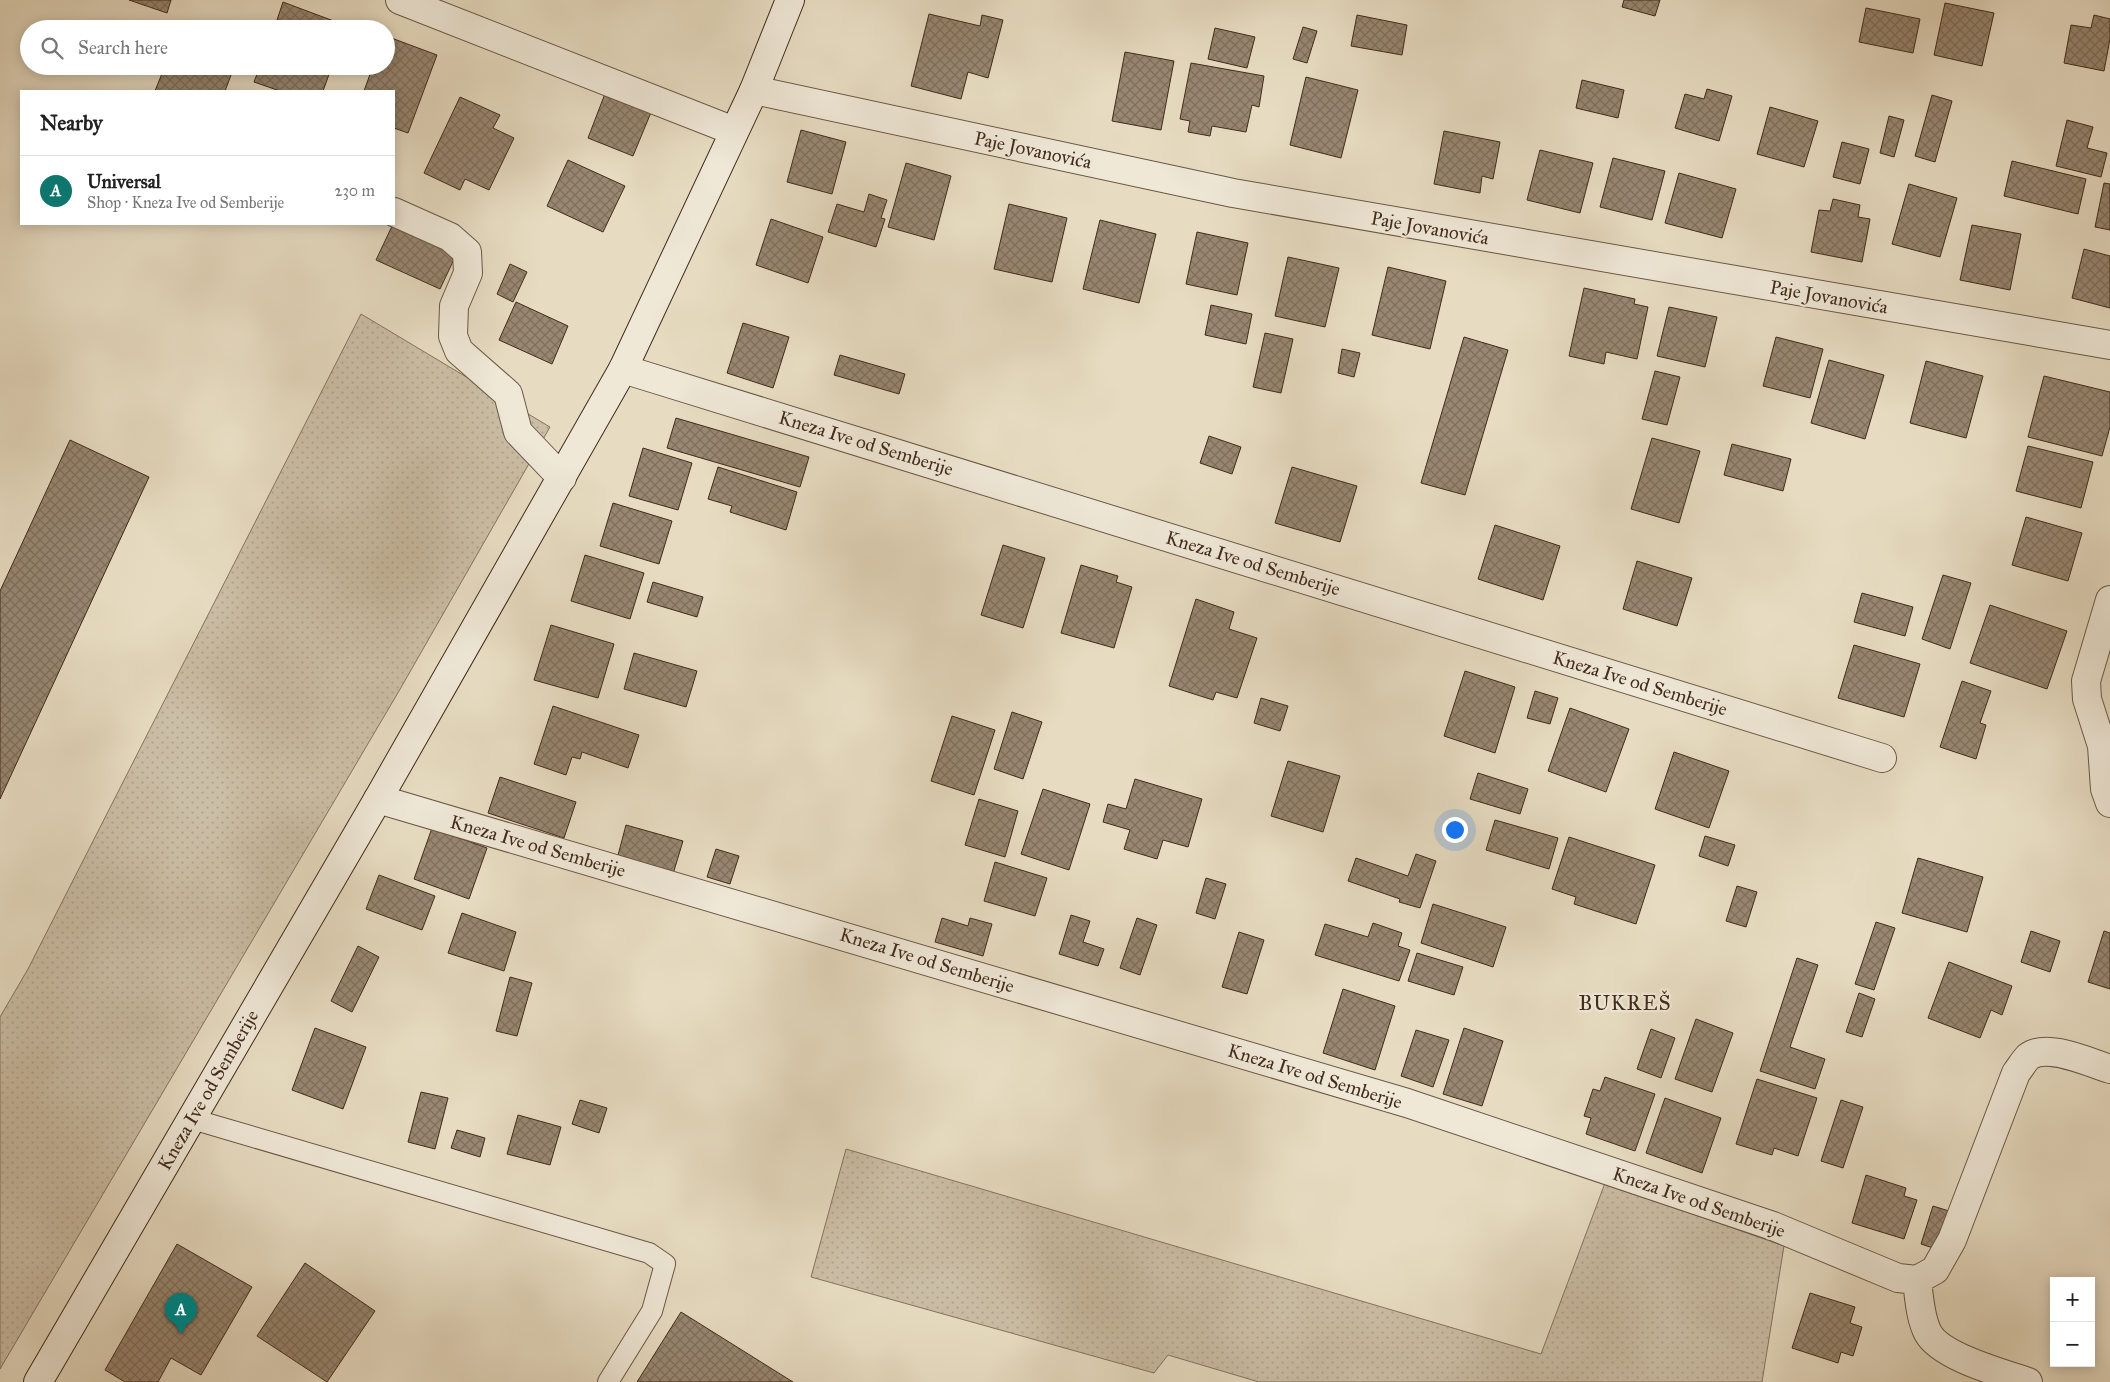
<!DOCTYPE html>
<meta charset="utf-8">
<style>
body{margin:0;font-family:"IM FELL Great Primer",serif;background:#f6f6f6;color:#222}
.controls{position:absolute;right:15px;bottom:15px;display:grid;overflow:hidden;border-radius:0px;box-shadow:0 2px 12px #0003}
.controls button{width:45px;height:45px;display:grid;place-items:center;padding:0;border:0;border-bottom:1px solid #e0e0e0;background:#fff;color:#222;font:25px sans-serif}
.you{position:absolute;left:1454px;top:829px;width:18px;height:18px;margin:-12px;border:4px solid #fff;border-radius:50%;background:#1a73e8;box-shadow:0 0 0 8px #1a73e833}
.badge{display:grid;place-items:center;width:32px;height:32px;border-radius:50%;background:#0f766e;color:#fff;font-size:16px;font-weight:700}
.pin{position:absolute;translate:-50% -41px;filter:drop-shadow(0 1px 2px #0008)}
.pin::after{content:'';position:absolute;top:26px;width:18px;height:15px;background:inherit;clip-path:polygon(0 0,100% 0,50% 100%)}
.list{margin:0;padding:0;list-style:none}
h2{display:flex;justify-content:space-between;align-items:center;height:65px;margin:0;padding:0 20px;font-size:21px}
h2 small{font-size:16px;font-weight:400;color:#767676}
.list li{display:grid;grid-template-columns:32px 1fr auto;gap:15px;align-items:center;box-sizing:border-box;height:70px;padding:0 20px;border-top:1px solid #e0e0e0}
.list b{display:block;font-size:19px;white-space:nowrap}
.list p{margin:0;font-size:16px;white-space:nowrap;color:#767676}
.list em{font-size:16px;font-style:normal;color:#767676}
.icon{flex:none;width:28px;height:28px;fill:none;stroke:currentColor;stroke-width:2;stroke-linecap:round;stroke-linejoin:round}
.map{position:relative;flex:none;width:2110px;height:1382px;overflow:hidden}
.search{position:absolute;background:#fff;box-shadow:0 2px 12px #0003;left:20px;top:20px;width:375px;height:55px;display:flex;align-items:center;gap:12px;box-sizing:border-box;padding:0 18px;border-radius:28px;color:#767676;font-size:19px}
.panel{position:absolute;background:#fff;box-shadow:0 2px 12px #0003;left:20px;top:90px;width:375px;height:135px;border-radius:0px}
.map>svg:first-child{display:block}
</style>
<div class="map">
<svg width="2110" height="1382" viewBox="0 0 2110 1382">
<defs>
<pattern id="green-dots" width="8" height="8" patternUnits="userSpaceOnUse" patternTransform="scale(1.25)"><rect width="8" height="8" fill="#cbbea6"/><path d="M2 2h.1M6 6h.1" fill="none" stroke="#b0a38e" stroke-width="1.8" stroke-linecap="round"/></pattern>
<pattern id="building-cross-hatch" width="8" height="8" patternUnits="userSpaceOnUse" patternTransform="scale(1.25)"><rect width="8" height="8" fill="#988772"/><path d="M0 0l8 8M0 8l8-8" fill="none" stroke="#7e6f5d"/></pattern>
</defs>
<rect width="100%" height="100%" fill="#e7dcc2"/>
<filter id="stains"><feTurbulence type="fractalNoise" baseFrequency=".004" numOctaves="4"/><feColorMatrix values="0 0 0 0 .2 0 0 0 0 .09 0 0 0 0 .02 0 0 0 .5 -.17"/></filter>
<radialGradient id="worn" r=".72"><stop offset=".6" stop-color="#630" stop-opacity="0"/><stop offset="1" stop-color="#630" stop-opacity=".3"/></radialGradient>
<path fill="url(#green-dots)" stroke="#867460" d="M361 314 550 427 399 691 0 1369V1017L28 969Z
M846 1149 1541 1354 1605 1183 1784 1246 1762 1382H1259L1168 1355 1154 1373 811 1277Z"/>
<path fill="url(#building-cross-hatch)" stroke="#422b1b" d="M129 0H171L167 13Z
M1624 0H1660L1655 16 1622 7Z
M283 2 347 26 346 29H274Z
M1945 3 1994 13 1982 66 1934 55Z
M1866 8 1920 19 1913 53 1859 42Z
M929 14 980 26 982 15 1003 20 988 78 968 72 961 99 911 86Z
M1357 15 1407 25 1402 55 1351 46Z
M2094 15 2110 19V39L2104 71 2064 63 2071 25 2091 28Z
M1303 27 1317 31 1307 63 1293 59Z
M1215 28 1255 37 1247 68 1208 59Z
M386 36 437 55 408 133 394 128V91H364L373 66H386Z
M1125 52 1174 61 1161 130 1112 121Z
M1191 63 1264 76 1259 107 1252 105 1246 132 1212 126 1210 136 1188 132 1190 121 1180 119Z
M165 66H210L231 75 225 91H155Z
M260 66H332L323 91H280L254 82Z
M1306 77 1358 90 1341 158 1290 145Z
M1582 80 1624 90 1618 118 1576 108Z
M1707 89 1732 96 1719 141 1675 128 1685 94 1704 99Z
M606 91 652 110 633 156 588 138Z
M1932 95 1952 101 1935 162 1915 156Z
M460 97 500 115 493 128 514 138 489 190 465 179 460 190 424 173Z
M1770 107 1818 121 1804 167 1757 154Z
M1889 116 1904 120 1894 157 1880 153Z
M2067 120 2093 127 2087 148 2107 153 2101 177 2056 166Z
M801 130 846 142 832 194 787 182Z
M1444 131 1500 142 1493 179 1482 176 1480 193 1434 184Z
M1842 142 1869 149 1860 184 1833 177Z
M1540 150 1593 163 1580 213 1527 200Z
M1613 158 1665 171 1652 220 1600 207Z
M568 160 625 186 603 232 547 206Z
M2012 161 2086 179 2078 214 2004 196Z
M906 163 951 176 934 240 888 227Z
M1679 173 1736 189 1722 238 1665 223Z
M2104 183 2110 184V230L2095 227Z
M1909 184 1957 198 1940 257 1892 244Z
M869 194 887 200 881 218 885 219 876 247 828 232 837 204 864 212Z
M1833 199 1860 205 1858 217 1870 219 1862 262 1811 252 1819 210 1830 211Z
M1009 204 1067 218 1052 282 994 269Z
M771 219 823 237 808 283 756 265Z
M1100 220 1156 234 1139 303 1083 289Z
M393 224 457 253 440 289 376 260Z
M1972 225 2021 234 2010 290 1960 280Z
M1197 232 1248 243 1237 295 1186 284Z
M2084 249 2110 256V308L2072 298Z
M1288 257 1339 268 1325 327 1275 316Z
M510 264 527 272 513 302 497 294Z
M1388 267 1446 281 1430 349 1372 335Z
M1584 288 1635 299 1634 304 1648 307 1637 359 1606 352 1604 364 1569 356Z
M516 302 568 326 552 364 499 340Z
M1211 305 1252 314 1246 344 1205 335Z
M1669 307 1717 317 1705 367 1657 356Z
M743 323 789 337 773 388 727 373Z
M1265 333 1293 339 1281 393 1253 387Z
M1464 337 1508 350 1465 495 1421 483Z
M1776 337 1823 349 1810 398 1763 386Z
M1342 349 1360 353 1354 377 1338 373Z
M840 355 905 374 899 394 834 375Z
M1829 360 1884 375 1865 439 1811 423Z
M1926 361 1983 376 1966 438 1910 423Z
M1655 371 1680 377 1667 425 1642 419Z
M2044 376 2110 392V427L2102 456 2028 437Z
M676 418 809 457 800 487 667 448Z
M1209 436 1241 447 1232 474 1200 463Z
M1652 438 1700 451 1679 523 1631 509Z
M70 440 149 477 0 799V591Z
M1732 444 1791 459 1783 491 1724 475Z
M2028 446 2093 462 2081 508 2016 491Z
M643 448 692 463 678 510 629 496Z
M718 467 797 492 786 530 730 512 732 506 708 499Z
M1292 467 1357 486 1340 542 1275 523Z
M613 503 672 521 659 564 600 546Z
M2026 517 2082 533 2068 581 2012 565Z
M1495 525 1560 546 1543 600 1478 579Z
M1003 545 1045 558 1023 628 981 615Z
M585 555 644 573 630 619 571 601Z
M1637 561 1692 578 1677 626 1623 609Z
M1081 565 1118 576 1116 582 1132 587 1114 648 1061 633Z
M1943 575 1971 583 1950 649 1922 639Z
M653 582 703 597 697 617 647 602Z
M1862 593 1913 607 1905 636 1854 622Z
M1196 599 1234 612 1229 629 1257 638 1237 698 1216 692 1213 700 1169 686Z
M1990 605 2067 631 2047 689 1970 663Z
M551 625 614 644 598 698 534 680Z
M1854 645 1920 664 1904 717 1838 698Z
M634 653 697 671 686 707 624 689Z
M1465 671 1515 687 1495 753 1444 736Z
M1962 681 1991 691 1980 723 1986 725 1976 759 1940 747Z
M1535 691 1558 698 1550 724 1527 718Z
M1261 698 1288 706 1280 731 1254 723Z
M553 706 639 735 628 768 582 752 580 759 572 757 566 775 534 764Z
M1570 708 1629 729 1606 792 1548 771Z
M1012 712 1042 722 1023 779 994 769Z
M952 716 995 730 974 795 931 781Z
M1674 752 1729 771 1709 828 1655 809Z
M1288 761 1340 776 1323 832 1271 816Z
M1478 773 1528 789 1520 814 1470 799Z
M500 777 576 802 564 838 488 813Z
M1135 779 1202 799 1188 847 1163 840 1157 859 1124 849 1130 830 1103 822 1108 804 1126 809Z
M1043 789 1090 804 1069 870 1021 854Z
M979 799 1018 811 1005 857 965 845Z
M1495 820 1558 838 1549 869 1486 850Z
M626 825 683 841 673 874 617 859Z
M432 828 487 848 469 899 414 879Z
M1705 836 1735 845 1728 866 1699 856Z
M1569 837 1655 865 1636 924 1574 904 1576 897 1552 889Z
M716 849 739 856 730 884 707 877Z
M1416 854 1436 861 1420 908 1399 902 1400 899 1348 881 1356 858 1408 876Z
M1918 858 1983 877 1967 932 1902 913Z
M995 862 1047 878 1035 916 984 901Z
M379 875 435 896 422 930 366 909Z
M1206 878 1226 884 1215 919 1196 913Z
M1737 886 1757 892 1746 927 1726 921Z
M1433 904 1506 927 1493 967 1421 943Z
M462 913 516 932 504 971 448 953Z
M1071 915 1090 921 1083 942 1104 949 1098 966 1059 954Z
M942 918 968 926 970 918 992 924 983 956 935 942Z
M1137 918 1157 925 1140 975 1120 968Z
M1876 922 1895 928 1874 990 1855 984Z
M1373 923 1402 933 1398 946 1410 950 1399 981 1315 955 1325 924 1368 937Z
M2031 931 2060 941 2050 972 2021 962Z
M2104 931 2110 933V989L2088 982Z
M1239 932 1264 940 1247 994 1222 987Z
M358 946 379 957 352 1012 331 1001Z
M1417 953 1463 967 1454 995 1408 981Z
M1797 958 1818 965 1790 1047 1825 1059 1815 1089 1760 1071Z
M1949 962 2012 986 2002 1015 1991 1010 1980 1038 1928 1018Z
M510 977 532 983 517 1036 496 1031Z
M1343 989 1395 1006 1375 1070 1323 1053Z
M1859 993 1875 999 1862 1037 1846 1032Z
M1696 1019 1733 1033 1712 1092 1675 1079Z
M315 1028 366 1047 343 1109 292 1090Z
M1464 1028 1503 1041 1482 1106 1443 1094Z
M1651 1029 1675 1038 1661 1078 1637 1069Z
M1416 1030 1449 1040 1433 1087 1401 1076Z
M1605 1077 1655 1094 1635 1151 1586 1134 1591 1118 1584 1116 1593 1089 1600 1091Z
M1757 1079 1817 1098 1798 1156 1774 1148 1772 1155 1736 1144Z
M421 1092 448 1098 435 1149 408 1142Z
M1665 1098 1721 1118 1702 1173 1646 1153Z
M580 1100 607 1108 599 1133 572 1124Z
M1841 1100 1863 1107 1843 1168 1821 1161Z
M518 1115 561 1127 550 1165 507 1154Z
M457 1130 485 1138 480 1157 451 1148Z
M1866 1175 1906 1188 1904 1196 1917 1200 1904 1239 1852 1223Z
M1933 1206 1949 1211 1936 1249 1921 1244Z
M177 1244 252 1287 201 1375 171 1358 158 1382H125L105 1370Z
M305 1263 375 1311 327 1382 257 1336Z
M1810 1293 1855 1307 1850 1323 1862 1327 1853 1356 1841 1352 1838 1363 1792 1348Z
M681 1312 793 1382H637Z"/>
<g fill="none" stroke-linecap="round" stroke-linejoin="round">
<g stroke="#6b5745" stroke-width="22">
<path id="lane" d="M192 1119 649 1253 665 1264 652 1311 608 1382"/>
</g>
<g stroke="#6b5745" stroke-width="30">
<path id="street" d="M400 0 734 131
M754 90 1233 193 2110 345
M394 212 450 237 467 252 468 273 454 306 453 336 459 351 508 394 518 432 562 478
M623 369 1882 758
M2110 600 2086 681 2087 699 2102 746 2105 789 2110 803
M378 799 1407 1103 1773 1226 1898 1278 1917 1280 1935 1270 1952 1240 2016 1073C2020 1068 2024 1061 2028 1057 2047 1042 2090 1063 2110 1069
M1917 1280C1919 1296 1920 1318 1928 1333 1941 1357 2002 1373 2028 1382"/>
</g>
<g stroke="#422b1b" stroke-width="30">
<path id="secondary" d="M38 1382 378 799 623 369 754 90 790 0"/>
</g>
<use href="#lane" stroke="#efe8d7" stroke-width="20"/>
<use href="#street" stroke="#efe8d7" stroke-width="28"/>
<use href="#secondary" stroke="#efe8d7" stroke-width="28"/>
</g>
<g text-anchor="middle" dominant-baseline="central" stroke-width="4.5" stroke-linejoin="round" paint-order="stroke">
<g font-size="19" fill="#422b1b" stroke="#efe8d7">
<text transform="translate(1033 150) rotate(12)">Paje Jovanovića</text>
<text transform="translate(1430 228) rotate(10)">Paje Jovanovića</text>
<text transform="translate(1829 297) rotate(10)">Paje Jovanovića</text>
<text transform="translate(866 443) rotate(17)">Kneza Ive od Semberije</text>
<text transform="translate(1253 563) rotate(17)">Kneza Ive od Semberije</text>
<text transform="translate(1640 683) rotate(17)">Kneza Ive od Semberije</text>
<text transform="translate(538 846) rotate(16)">Kneza Ive od Semberije</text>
<text transform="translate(927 960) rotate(17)">Kneza Ive od Semberije</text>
<text transform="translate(1315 1076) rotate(17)">Kneza Ive od Semberije</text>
<text transform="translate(208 1090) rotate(-60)">Kneza Ive od Semberije</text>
<text transform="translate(1699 1202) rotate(19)">Kneza Ive od Semberije</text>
</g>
<g font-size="21" letter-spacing="1" fill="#422b1b" stroke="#efe8d7">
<text x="1625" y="1003">BUKREŠ</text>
</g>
</g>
<rect width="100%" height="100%" filter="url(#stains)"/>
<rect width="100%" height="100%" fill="url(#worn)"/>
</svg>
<div class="controls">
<button>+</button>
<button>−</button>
</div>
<div class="you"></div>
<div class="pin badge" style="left:181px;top:1334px">A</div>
<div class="search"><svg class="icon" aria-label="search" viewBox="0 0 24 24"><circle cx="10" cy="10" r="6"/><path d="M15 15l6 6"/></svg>Search here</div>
<section class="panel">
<h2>Nearby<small></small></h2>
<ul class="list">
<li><span class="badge">A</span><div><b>Universal</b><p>Shop · Kneza Ive od Semberije</p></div><em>230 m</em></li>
</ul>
</section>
</div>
